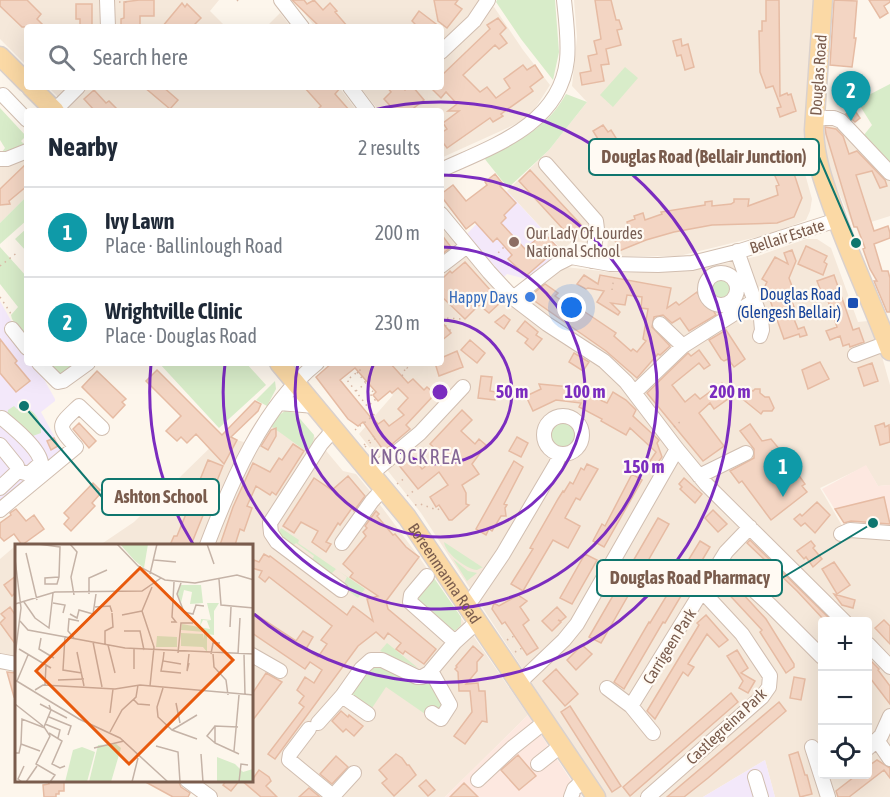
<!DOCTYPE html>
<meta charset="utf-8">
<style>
body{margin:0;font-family:"Asap Condensed",sans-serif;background:#f6f6f7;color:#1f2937}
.controls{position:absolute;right:18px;bottom:18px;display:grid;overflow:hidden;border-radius:6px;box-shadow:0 6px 24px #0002}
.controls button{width:54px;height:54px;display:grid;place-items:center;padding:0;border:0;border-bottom:2px solid #e0e1e3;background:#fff;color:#1f2937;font:30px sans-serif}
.you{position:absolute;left:572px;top:308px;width:21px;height:21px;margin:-15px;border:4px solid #fff;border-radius:50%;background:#1a73e8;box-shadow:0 0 0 9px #1a73e833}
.badge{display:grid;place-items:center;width:39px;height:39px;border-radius:50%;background:#0b8043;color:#fff;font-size:20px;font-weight:700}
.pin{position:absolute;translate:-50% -50px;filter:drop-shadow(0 2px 3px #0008)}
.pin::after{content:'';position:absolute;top:32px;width:21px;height:18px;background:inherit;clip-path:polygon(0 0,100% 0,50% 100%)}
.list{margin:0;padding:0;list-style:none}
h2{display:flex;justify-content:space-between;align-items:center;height:78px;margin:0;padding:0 24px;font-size:26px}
h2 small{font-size:20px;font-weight:400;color:#747a83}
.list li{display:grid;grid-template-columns:39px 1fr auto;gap:18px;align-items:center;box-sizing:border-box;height:90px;padding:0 24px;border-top:2px solid #e0e1e3}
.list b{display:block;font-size:22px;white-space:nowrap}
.list p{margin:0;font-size:20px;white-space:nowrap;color:#747a83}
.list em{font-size:20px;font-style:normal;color:#747a83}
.icon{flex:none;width:33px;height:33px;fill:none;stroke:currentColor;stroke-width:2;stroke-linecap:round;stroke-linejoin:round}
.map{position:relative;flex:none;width:890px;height:797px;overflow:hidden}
.search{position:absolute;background:#fff;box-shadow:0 6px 24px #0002;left:24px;top:24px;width:420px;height:66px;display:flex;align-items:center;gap:15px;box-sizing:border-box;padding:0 21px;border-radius:6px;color:#747a83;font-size:22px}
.panel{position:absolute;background:#fff;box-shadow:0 6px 24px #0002;left:24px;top:108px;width:420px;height:258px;border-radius:6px}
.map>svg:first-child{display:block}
</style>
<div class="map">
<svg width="890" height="797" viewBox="0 0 890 797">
<rect width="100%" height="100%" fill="#fdf6ec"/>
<path fill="#f5e8da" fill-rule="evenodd" d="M0 0H219L210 11 226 27H27V66L0 39Z
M294 0H484L494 7 523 50 550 85 529 118 441 158V111H379L360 87H441V27H315Z
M574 0H815L807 84 804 149 806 159 802 163 812 199 810 211 806 220 777 232 679 256H606L608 240 605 239 598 245 573 241 562 250 507 191 549 150 587 102 572 86 577 37Z
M280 13 291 27H266Z
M48 87H339L357 111H72Z
M822 121 838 122 890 177V216L871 222 853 225 824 158Z
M27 155V196L0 223V162Z
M441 227 468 258 471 259 516 307 565 267 619 273 695 270 758 256 806 239H817L831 248 858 322 868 321 881 353 890 385V485L878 486 866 466 820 488 847 534 890 536V797H775L765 760 703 797H606L421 513 359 434 393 395 362 363H441ZM822 622H868V774H822Z
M284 412 297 416 343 471 356 474 369 490 419 557 528 715 445 797H219L198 781 252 780V545H100L134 522 222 436 244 442Z
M14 547 16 550V657L0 653V559Z"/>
<path fill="#fde8e0" d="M866 465 878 486 890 485V530L844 524 822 489Z
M528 715 582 797H445Z"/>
<path fill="#f3e8fa" d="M507 191 562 251 526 279 507 274 504 277 467 234Z
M0 301 27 349V363H35L55 399V401L41 412 63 452 0 504Z
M765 760 775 797H703Z"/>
<path fill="#d8ecc9" d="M497 0H555L559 52 553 80 521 39 496 2Z
M625 67 638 78 613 107 600 95Z
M890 84V169L859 141 872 125 857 101Z
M566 94 587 102 549 150 508 188 484 158C517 143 548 127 566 94Z
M0 108 26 136 21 141 24 144 14 150 2 152 5 148 0 140Z
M27 196V220L0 244V223Z
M27 228V252L15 239Z
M0 247 27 277V339L12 319 11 315 18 307 0 284Z
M708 289a12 12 0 1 1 24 0a12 12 0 1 1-24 0Z
M46 363H82L60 376Z
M159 363H246L266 385 219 428Z
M275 381 276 389 267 406 256 400Z
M14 406 17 409C31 404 42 419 41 433L30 437 7 417 8 410Z
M285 411 295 413 314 435 313 443 307 452 271 426 279 415Z
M550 434a13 13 0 1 1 26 0a13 13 0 1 1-26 0Z
M281 528 299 540 298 543 365 589 358 598 347 590 344 583 347 577 336 569 330 575 311 562 314 556 296 543 291 548 278 534Z
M444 542 482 567H483L477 570C466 569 445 553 444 542Z
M453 559 468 571 477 573 467 581Z
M434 578 461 617V625L456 630 451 631 417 599Z
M387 643 418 668 380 651Z
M376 665 430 681 446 708 428 716 386 687 372 708 350 694 365 672Z"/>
<path fill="#f3d5c3" stroke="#e6bba3" stroke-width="1.5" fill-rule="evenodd" d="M0 0H27L41 14 37 19 45 27H22L0 6Z
M139 0H154V16H140V25H137V27H121V19L124 18V2Z
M292 0H304L307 4 314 0 323 10 330 3 337 11 335 12 348 27H320Z
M434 0H458L455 4 462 9 447 28 438 21Z
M595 0H611L616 20H619L622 29 617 30 621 45 606 49 609 64 601 65 604 81 582 85 580 73 591 71 588 56 597 54 594 41 601 39Z
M766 0H779L780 96 787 93 788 95 791 94 796 111 780 117 777 108 781 107 773 86 766 88 760 72 759 31H762V21H766Z
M834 0 857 1 854 38H856L852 67 830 65Z
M869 0H890V2L884 6 888 13 880 18Z
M182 3 185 7 187 4 201 18 192 27H162Z
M76 4H92V27H80V19H76Z
M419 11 440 27H413L415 24 412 21Z
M498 18 506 28 500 34 507 43 499 49 495 45 463 75 480 92 487 87 496 98 510 88 504 79 523 65 527 70 535 65 543 77 530 87 533 91 501 114 503 116 493 122 490 118 447 148 441 140V133L447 129 443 123 459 111H448L457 104 446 92 441 98 430 87H441V76L490 29 487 25Z
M681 39 682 46 688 44 694 67 685 70 681 55 677 56 673 41Z
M144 87H163L178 100 170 109Z
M304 87H341L335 94 350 111H316L321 106Z
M387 87H402L405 90 409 87H413L424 100 410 111H395L384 99 391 92Z
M94 90 106 103 109 101 119 111H95L84 99Z
M853 108 860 118 855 122 846 114Z
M603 125 608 132 611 130 621 146 608 153 605 148 600 152 594 141 598 139 593 131Z
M825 127 836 129 843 136 849 154 857 151 885 180 887 186 880 188 872 171 856 175 874 231 888 226 890 233V238L874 244 882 271H888L890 278V312H887L874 281H877L870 269 863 249 865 248 857 227H854L826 134Z
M787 152 802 198 794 217 777 223 712 225 674 232 646 240 619 251 615 240 620 238 618 235 630 231 627 222 635 219 634 216 643 213 645 220 662 214 661 212 705 205V202L712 201V206L731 204 734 202V199H749L748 206 778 195 776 186 779 185 767 158Z
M27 163V186L9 201 10 204 0 205V189Z
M530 170 585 229 573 240 519 181Z
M495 174 503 184 500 186 516 203 504 215 506 218 501 223 525 249 544 233 558 248 526 276 508 259 512 255 497 238 493 242 475 222 466 229 441 196V194L453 185 466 201 487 185 485 182Z
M441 234 451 247 441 255Z
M806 246 827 256 824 262 827 264 823 275 798 264Z
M792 250 796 261 789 278 793 289 790 290 791 294H789L796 312 792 314 798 329 804 327 807 335 800 337 799 334 784 339 766 289 764 288 767 282 762 279 775 257 788 264 784 253Z
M465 262 501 302 489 313 479 305 465 319 441 296V280L450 271 452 273Z
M584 275 598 284 600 275 671 288 667 308 676 302 679 305 697 292 707 307 710 305 716 315 689 331 680 318 672 323 663 315 654 317 652 327 670 346 660 355 658 354 637 378 606 351 529 297 545 284 558 293 555 296 571 307 573 304 585 312 616 333 614 336 631 351 633 349 637 352 646 341 643 339 648 309 641 308 642 297 627 295 625 305 611 303 620 312 618 315 597 302 604 291 588 288 586 289 577 284Z
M834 275 853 330 859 328 864 342 850 347 849 344 843 346 840 336 830 340 826 331 837 327 827 298 824 299 817 281Z
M504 315 510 320 504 329 495 322Z
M441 321 451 333 441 341Z
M525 321 538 332 536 335 542 339 533 350 525 343 528 339 517 331Z
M726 330 745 359 734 367 728 359 724 361 721 359 709 340Z
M0 339 17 361 15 363 30 381 16 392 0 373Z
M470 340 485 353 477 363 461 350Z
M699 350 710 365 704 369 699 363 672 385 685 402 695 394 700 399 722 383 732 396 714 409 710 403 699 413 724 446 703 461 647 393 688 353 691 356Z
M457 351 463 367 439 376 435 363H441V358Z
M574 353 589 362 583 371 569 362Z
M820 362 829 379 808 389 802 370Z
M332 363H390L408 383 413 379 424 390 427 387 435 394 406 425 410 429 384 451 363 422 358 426 348 419 316 377ZM355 368 376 392 373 395 378 401 390 391 392 393 398 388 408 398 398 409 404 415 389 426 384 420 378 424 373 418 372 419 340 380Z
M872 363 878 381 864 386 858 368Z
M157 370 222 435 255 401 261 404 258 411 231 437 237 440 224 464 196 434 187 443 181 437 177 441 166 431 181 416 146 381Z
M97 371 126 399 122 402 125 405 113 418 82 387Z
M481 376 492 377 490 391 496 392 495 400 478 398Z
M539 384 571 387 607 403 613 392 626 400 636 410 633 416 659 440 657 443 662 457 654 468 648 464 656 452 630 428 626 435 601 421 602 419 579 407 581 403 556 400 533 411 526 396 541 389Z
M747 388 753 391 755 389H760V393L765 397H769L774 408 772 411H763L761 414 740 397Z
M462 410 472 420 461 431 475 444 479 439 486 445 472 464 479 474 462 485 466 493V504L469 505 452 520H449L439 505 436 507 430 497 448 485 439 472 418 489 398 464 410 454 422 469 441 454 430 444Z
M79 423 96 441 89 448 73 429Z
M884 423 885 427 889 425 890 442 880 445 875 426Z
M750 424 762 441 771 439 780 450 787 453 789 456 788 460 805 484 802 486 807 492 771 520 742 481 739 483 730 471 754 458V449L740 431Z
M276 428V436L268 450 261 446 271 430Z
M517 437 528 443 521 457 509 451Z
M54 438 58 446 51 450 47 441Z
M293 444 304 451 276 495 272 492 270 495 256 486 247 506 252 508 244 531 240 529 235 545H220L233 507 253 463 270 472 279 458 282 460Z
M208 460 223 466 191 545H170L174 536H177Z
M514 461 523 467 504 504 507 505 505 508 506 516H501L492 531 489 529 486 535 476 529Z
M587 464 598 469 580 500 576 498 565 518 580 526 568 548 553 540 523 591 511 584 533 549 530 548 558 499 563 491 564 492 570 482 573 484 581 468 584 470Z
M632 474 642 480 604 547 593 541 602 524 605 526Z
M348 476 365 496 354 511 352 508 340 525 338 523 333 531 326 542 331 544 326 552 312 542 318 531 301 522 294 533 283 526 314 478 332 490Z
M684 478 702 494 695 503 680 489 682 487 679 484Z
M93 483 100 490 98 492 100 494 92 503 95 506 71 531 64 524 69 518 64 513Z
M884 497 890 524 851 521 844 523 835 509Z
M817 502 830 515 815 533 805 523 801 526 794 519 800 514 802 516Z
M16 509 26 521 34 515 44 529 22 545 14 534 4 541 0 537V523L11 515 10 513Z
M713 510 727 524 718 532 705 518Z
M376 511 379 514 377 516 393 535 395 534 406 547 419 557 386 601 388 609 436 649 424 664 405 651 403 654 396 649 401 643 388 633 384 639 376 632 358 646 275 759 268 754 304 707 299 703 304 696 297 690 305 677 314 683 322 670 310 662 305 669 252 633V612L296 641 303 631 313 637 306 649 318 657 327 644 321 640 332 626 269 577 265 582 259 577 262 571 252 568 254 560 259 562 264 554 269 557 270 556 347 615 353 606 373 621 367 599 378 596 350 577 353 573 343 564 366 536 363 532 367 528 365 526Z
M658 518 669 524 601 643 589 637Z
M750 540 832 621H825L797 591 747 543Z
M700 541 710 547 665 623 663 622 624 689 614 682 649 622 650 623Z
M811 541 815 546 813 548 822 559 813 567 806 557 804 559 797 551Z
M585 554 597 560 572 604 560 598Z
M834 562 850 585 837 594 822 569Z
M16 576V592L12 596 4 585Z
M731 581 766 619 794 664V667L786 673 760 632 762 630 723 588Z
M834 594 855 600 853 608 842 605Z
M518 595 527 601 520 607 529 620 523 625 538 648 527 655 505 622 502 624 492 609 494 603 499 606Z
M10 607 16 616V645L0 623 5 618 1 614Z
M557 607 566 617 561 621 558 620 561 622 552 631 542 621Z
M706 615 728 640 719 647 707 634 688 664 694 667 688 676 683 672 655 719 647 711 699 625 697 623Z
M884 620 890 626V644L875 628Z
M582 645 592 654 576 670 567 660Z
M473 646 483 655 477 662V671L466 684 478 683 479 691H485L487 722 482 721 465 744 454 736 472 712 470 691H459L458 672 455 669 457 667 456 666Z
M737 650 748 668 741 673 755 681 748 693 739 688 743 681 727 656Z
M867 657 879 669 878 670 890 686V704L867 674Z
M556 669 578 694 565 706 543 681Z
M7 672 16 673V697H14Z
M266 673 282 682 252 721V694Z
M794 677 805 679 801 700 790 698Z
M731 693 738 702 630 796 623 787Z
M779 702 786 711 708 778 684 797H667Z
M570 706 621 786 612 792 561 712Z
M341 711 348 717 349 715 363 726 354 736 346 729 343 732 332 721Z
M798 752 805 775H807L812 794 800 797 789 755Z
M396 754 402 758 407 765H409L416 775 394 796 382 783 387 779 379 770Z
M518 755 536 776 519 790 501 770Z
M336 756 348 767 332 784 320 774Z
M877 760 890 768V778L884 770 849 797H838L836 791 858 774H867V767Z
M259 770 269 777 271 781 266 786 277 797H261L241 780H252Z
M48 780H64V791H59V794H56V797H44L43 785 49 784Z
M142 780H178L181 787 190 793 188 797H173Z
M227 780H240L231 791 223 785Z
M426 780 435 790 428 796 419 786Z
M464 783 478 797H450Z
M309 788 320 797H299Z"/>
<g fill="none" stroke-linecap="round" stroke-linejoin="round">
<g stroke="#d1beb0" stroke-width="16">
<path id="minor" d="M107 0 108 27
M281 0 302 27
M441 52 474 21 488 0
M350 87 368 111
M3 95 27 120
M54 111 78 87
M815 118H834L841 121 890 173
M0 159H7L27 151
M546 164 596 221 597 229 592 261
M441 170C491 147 560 125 567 60 569 41 566 19 564 0
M441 214 489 272 513 298 547 324 604 361 626 382 677 449 706 484 845 622
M737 251 761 319 762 330 760 336
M441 266 467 246
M705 289a16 16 0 1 1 32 0a16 16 0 1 1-32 0Z
M513 298 557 264 571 257 610 264 658 265 692 263 740 251 837 220
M660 324 683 346
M12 329 27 348
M855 355 887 343
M39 363 58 382 63 381 88 363
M635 392 683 346 754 301
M279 403 315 406
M544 435a19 19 0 1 1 38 0a19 19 0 1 1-38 0Z
M335 428 321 444 270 523 271 533 277 542 341 590
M0 445 17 466 18 471 29 474 41 463C40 449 13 427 2 418
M372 473 420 433 463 387
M699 476 746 453
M0 488 18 471
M0 510 76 447C56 425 58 426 79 406L102 428
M841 534 850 530 890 533
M342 543 372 501 384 488
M207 545C231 482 263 406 317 363
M721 560 771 606 822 657
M427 576 411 595 410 602 455 642
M465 602 473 598 503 554 556 464 560 454
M868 644 890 667
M252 655 280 671
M0 661 16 664
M431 671 450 705 441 719 432 713
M520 682 564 640 577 624 677 449
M607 688 631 706 653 733
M342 696 368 714
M631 706 726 552 750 527
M318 723 342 696 361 669 371 660H382L417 677H422L429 673 455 642 478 621
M309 729 290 754 289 760 334 797
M877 740 890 759
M812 747 828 797
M868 748 881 736 890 716
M538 764 562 745
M755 777 761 797
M187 780 210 797
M478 780 512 748 546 721
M333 796 354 773
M571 797 574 789 585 779
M648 797 762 697 769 687 770 676 742 634 703 592"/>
</g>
<g stroke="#dad1cd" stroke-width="21">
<g id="major">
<path d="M823 0 814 130C815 161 825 186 835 214 852 261 873 305 890 351"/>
<path d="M0 56 27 83"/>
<path d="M31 87 55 111"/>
<path id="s1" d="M279 363 407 517 596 797"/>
</g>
</g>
<path stroke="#d9b8a5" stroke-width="1.5" stroke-dasharray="1.5 4.5" stroke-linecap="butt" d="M237 0 241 4
M119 2H129
M494 257 504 247
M0 266 18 252
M612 290 614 277
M0 297 10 312 11 317
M441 318 463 319
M441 321 451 331
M403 363 407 368 413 364
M391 364 392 363
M392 366 396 363
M357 372 374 393 371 395 375 400 368 406
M402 376 405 371 401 364 402 363
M356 391 366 383
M674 427 681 421
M355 430 374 415 347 380 364 367
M364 445 374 436
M365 447 376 438
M397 484 406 477
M407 496 416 489
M415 505 420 504 437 510 441 508
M507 640 514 636
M515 652 522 648"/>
<use href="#minor" stroke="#fff" stroke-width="14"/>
<use href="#major" stroke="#fbd9a5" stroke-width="18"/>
</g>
<g fill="none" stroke="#7b2cbf" stroke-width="3">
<path d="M441 320A72 72 0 1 1 374 363"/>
<path d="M441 247A145 145 0 1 1 298 363"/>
<path d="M442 175A217 217 0 1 1 225 364"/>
<path d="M193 544A290 290 0 0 1 151 364M370 111A290 290 0 1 1 254 614"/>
</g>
<circle fill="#8d6e63" stroke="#fffaf3" stroke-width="2" cx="514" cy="242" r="6"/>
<circle fill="#3f7fe0" stroke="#fffaf3" stroke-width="2" cx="530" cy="297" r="6"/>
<rect fill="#1a4fb4" stroke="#fffaf3" stroke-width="2" x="847" y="297" width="12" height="12" rx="3"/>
<g text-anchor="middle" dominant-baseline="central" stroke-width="4.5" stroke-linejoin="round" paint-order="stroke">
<g font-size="16" fill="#7a5c4d" stroke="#fffaf3">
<text transform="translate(818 75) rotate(-86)">Douglas Road</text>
<text transform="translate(787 236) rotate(-18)">Bellair Estate</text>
<text stroke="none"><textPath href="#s1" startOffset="268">Boreenmanna Road</textPath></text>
<text transform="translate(669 646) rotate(-58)">Carrigeen Park</text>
<text transform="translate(726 726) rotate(-43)">Castlegreina Park</text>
</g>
<g font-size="16" fill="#785e54" stroke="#fffaf3" text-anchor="start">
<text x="526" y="233">Our Lady Of Lourdes<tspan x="526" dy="18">National School</tspan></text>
</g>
<g font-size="16" fill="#164399" stroke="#fffaf3" text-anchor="end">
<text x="841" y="294">Douglas Road<tspan x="841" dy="18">(Glengesh Bellair)</tspan></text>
</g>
<g font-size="16" fill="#366cbe" stroke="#fffaf3" text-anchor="end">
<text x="518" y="297">Happy Days</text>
</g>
<g font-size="20" letter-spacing="1.5" fill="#846695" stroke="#fffaf3">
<text x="416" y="456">KNOCKREA</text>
</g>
</g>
<g transform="translate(15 544)">
<rect width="238" height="238" fill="#fdf6ec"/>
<path d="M105 0H133L129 24 120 17ZM166 41H186L188 59 175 60 177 48 169 46 166 59 162 49ZM192 59H204L199 67V91L192 90V108L188 103 166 102V89L188 90 189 95V88L166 86 167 80 195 85 192 77H196L188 76 185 82 186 75 196 76ZM142 92 162 93V103H141ZM101 200 106 204 96 238H74L83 201ZM67 203 80 208 72 238H50L58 206ZM202 213 220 220 228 228 238 225V238H202Z" fill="#d8ecc9"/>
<path fill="none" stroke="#c5b3a7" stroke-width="1.5" d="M23 0 45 3 44 33 42 40H30V34L44 33M55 0 62 8 56 33 59 51M102 0 123 22 150 36 180 39 222 31 239 36M184 0 239 1M192 0 199 20M11 9 22 56M0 15 6 64 0 112M139 16 161 18M135 30 142 0M204 35 206 61 239 64M166 39 162 50 169 68 178 70 181 61 189 62M74 50V34L92 26M9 58 20 74 34 84 38 49M38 59 50 61 48 69M0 60 40 48 127 47 146 34M80 63 95 62 97 68M55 70 62 74 64 66 78 70 81 50M107 71 127 67M5 77 13 86 110 104 239 110M156 78H161L157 73 159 38M215 83 216 63M109 87H125L129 106M50 92 48 126 67 129M26 94 24 105 39 114M59 94 53 87 54 75 64 77M78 98 87 143M90 100V87L98 83 97 69M93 101 100 129M4 105 36 124M62 108 69 142M149 108 148 117 166 120M163 109 166 79H178M196 110 198 99H205M198 110 199 123 211 136 213 151M223 110 225 74M229 110 230 151M148 116 146 127 166 129M174 119 172 127 174 110M119 125V105M0 136 64 175 105 194 153 238M43 136 69 135M2 137 13 111M30 141 31 121M135 142 139 103 127 67 137 43M148 144 142 163 143 173 157 186 182 195M20 146 28 141 100 145 125 141 239 151M118 155 123 160 135 161M161 159 165 179M0 160 28 182M25 160 52 174M34 161 36 166 29 183 35 192 21 220 40 231 35 238M95 169 98 145M34 173 56 182 53 191M30 180 45 186 43 194M200 182 192 192 200 199M223 183 200 182V199L224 210M157 186 182 171M95 188 107 166 121 153 123 141M34 189 47 197 37 220 45 224 50 222M6 200 25 207M141 202 163 208 165 238M79 204 109 197M219 207 224 151M0 209H4L6 200 7 175 30 184M186 210 188 238M7 238 3 235 9 222M11 238 22 222M117 238 123 214M224 238 226 220 233 221"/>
<path fill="#e8590c" fill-opacity="0.15" stroke="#e8590c" stroke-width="3" d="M125 24 218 116 114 220 21 127Z"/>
<rect width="238" height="238" fill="none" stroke="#7a5c4d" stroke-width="3"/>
</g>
<circle cx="440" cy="392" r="9" fill="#7b2cbf" stroke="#fffaf3" stroke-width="3"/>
<g font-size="18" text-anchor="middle" font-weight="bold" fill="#7b2cbf" stroke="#fffaf3" stroke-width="4.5" stroke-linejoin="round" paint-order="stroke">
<text x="512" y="398">50 m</text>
<text x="585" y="398">100 m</text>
<text x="730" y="398">200 m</text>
<text x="644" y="473">150 m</text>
</g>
<path fill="none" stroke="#0f766e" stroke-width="2" d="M856 243L819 157M24 406L102 497M873 523L782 578"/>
<g fill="#0f766e" stroke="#fffaf3" stroke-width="2">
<circle cx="856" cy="243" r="6"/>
<circle cx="24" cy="406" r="6"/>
<circle cx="873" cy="523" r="6"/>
</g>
<g fill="#fffaf3" stroke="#0f766e" stroke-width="2">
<rect x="589" y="139" width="230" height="36" rx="6"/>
<rect x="102" y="479" width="117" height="36" rx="6"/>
<rect x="597" y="560" width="185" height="36" rx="6"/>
</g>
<g font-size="18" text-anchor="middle" font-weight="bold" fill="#7a5c4d">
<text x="704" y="163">Douglas Road (Bellair Junction)</text>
<text x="161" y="503">Ashton School</text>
<text x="690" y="584">Douglas Road Pharmacy</text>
</g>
</svg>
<div class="controls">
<button>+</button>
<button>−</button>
<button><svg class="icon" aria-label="locate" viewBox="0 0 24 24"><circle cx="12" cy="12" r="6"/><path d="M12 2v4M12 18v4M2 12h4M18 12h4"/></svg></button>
</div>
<div class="you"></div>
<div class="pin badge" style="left:783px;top:497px;background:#0f9aa8">1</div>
<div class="pin badge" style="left:851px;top:121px;background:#0f9aa8">2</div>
<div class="search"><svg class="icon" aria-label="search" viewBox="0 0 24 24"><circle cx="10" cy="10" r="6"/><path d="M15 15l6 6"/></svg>Search here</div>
<section class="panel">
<h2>Nearby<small>2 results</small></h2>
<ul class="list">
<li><span class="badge" style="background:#0f9aa8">1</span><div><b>Ivy Lawn</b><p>Place · Ballinlough Road</p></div><em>200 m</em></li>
<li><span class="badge" style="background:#0f9aa8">2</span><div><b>Wrightville Clinic</b><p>Place · Douglas Road</p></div><em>230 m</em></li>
</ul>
</section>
</div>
